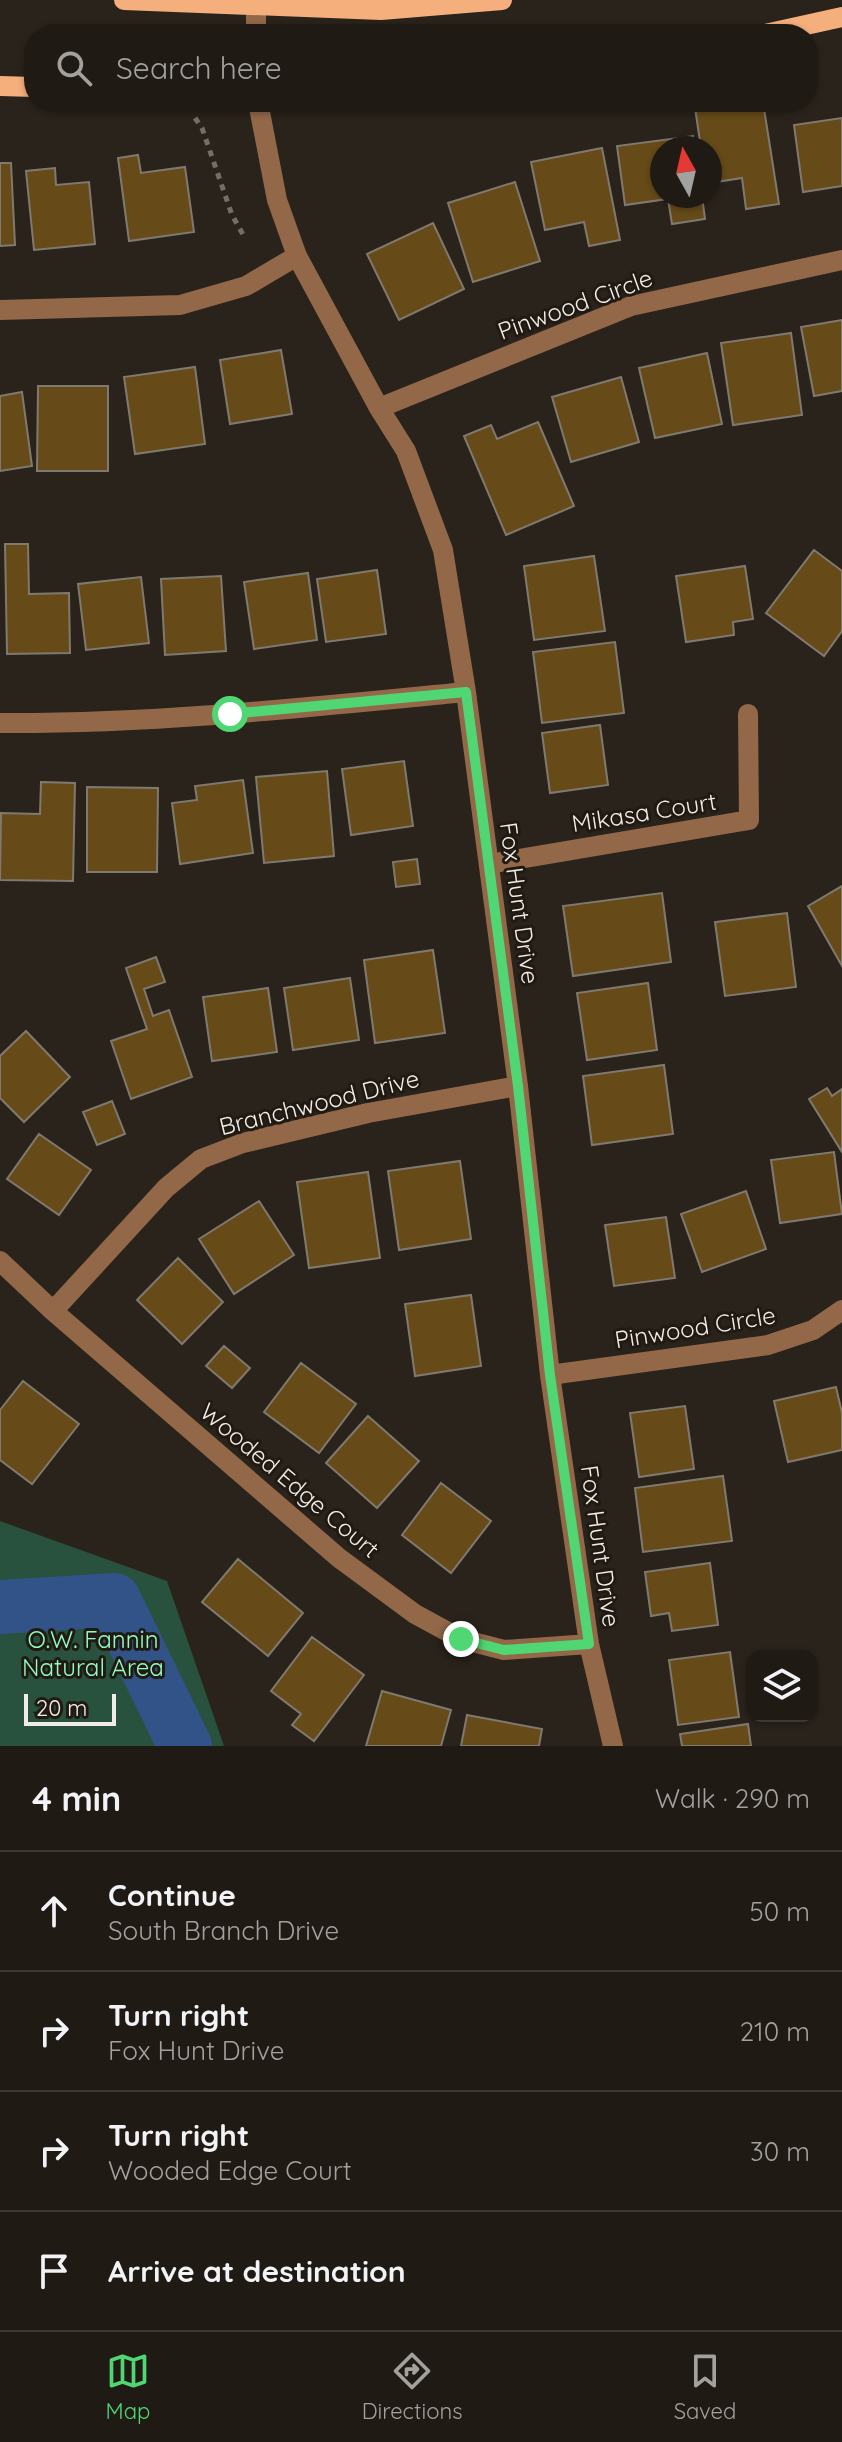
<!DOCTYPE html>
<meta charset="utf-8">
<style>
body{margin:0;font-family:Quicksand,sans-serif;background:#2d2722;color:#f1f3f6}
.controls{position:absolute;right:24px;bottom:24px;display:grid;overflow:hidden;border-radius:16px;box-shadow:0 2px 6px #0004}
.controls button{width:72px;height:72px;display:grid;place-items:center;padding:0;border:0;border-bottom:2px solid #3d3834;background:#201a14;color:#f1f3f6;font:40px sans-serif}
.compass{position:absolute;left:650px;top:136px;width:72px;height:72px;border-radius:50%;background:#201a14;box-shadow:0 2px 6px #0004;rotate:352deg}
.scale{position:absolute;left:24px;bottom:20px;width:92px;box-sizing:border-box;padding-left:8px;border:4px solid #f1ece7;border-top:0;font-size:22px;line-height:28px;white-space:nowrap;color:#f1ece7;-webkit-text-stroke:6px #201a12;paint-order:stroke}
.stop{position:absolute;width:24px;height:24px;margin:-18px;border:6px solid #51d674;border-radius:50%;background:#fff}
.stop.end{background:#51d674;border-color:#fff;box-shadow:0 2px 8px #0008}
.list{margin:0;padding:0;list-style:none}
h2{display:flex;justify-content:space-between;align-items:center;height:104px;margin:0;padding:0 32px;font-size:34px}
h2 small{font-size:26px;font-weight:400;color:#a2a1a0}
.list li{display:grid;grid-template-columns:52px 1fr auto;gap:24px;align-items:center;box-sizing:border-box;height:120px;padding:0 32px;border-top:2px solid #3d3834}
.list b{display:block;font-size:30px;white-space:nowrap}
.list p{margin:0;font-size:26px;white-space:nowrap;color:#a2a1a0}
.list em{font-size:26px;font-style:normal;color:#a2a1a0}
.icon{flex:none;width:44px;height:44px;fill:none;stroke:currentColor;stroke-width:2;stroke-linecap:round;stroke-linejoin:round}
.map{position:relative;flex:none;width:842px;height:1746px;overflow:hidden}
.search{position:absolute;background:#201a14;box-shadow:0 2px 6px #0004;left:24px;right:24px;top:24px;height:88px;display:flex;align-items:center;gap:20px;box-sizing:border-box;padding:0 28px;border-radius:32px;color:#a2a1a0;font-size:30px}
.sheet{height:584px;background:#201a14}
nav{display:flex;justify-content:space-around;align-items:center;box-sizing:border-box;height:112px;border-top:2px solid #3d3834;background:#201a14;font-size:22px;color:#a2a1a0}
nav a{display:grid;justify-items:center;gap:4px}
nav .on{color:#51d674}
.map>svg:first-child{display:block}
</style>
<div class="map">
<svg width="842" height="1746" viewBox="0 0 842 1746">
<rect width="100%" height="100%" fill="#2a231b"/>
<path fill="#28523d" d="M0 1521 167 1581 224 1746H0Z"/>
<g fill="none" stroke-linecap="round" stroke-linejoin="round">
<path stroke="#315387" stroke-width="54" d="M0 1607 114 1600 185 1746"/>
</g>
<path fill="#664a18" stroke="#80796f" stroke-width="2" d="M733 102H763L779 204 746 209 742 178 710 183V148H701L695 108Z
M842 118V186L803 192 794 125Z
M693 136 695 148H662V196H702L705 219 672 224 668 199 625 205 617 146Z
M602 148 620 240 589 246 584 222 545 230 531 162Z
M138 155 141 173 185 167 194 232 129 241 118 158Z
M0 163H11L15 245 0 246Z
M55 168 56 185 89 182 95 244 34 250 26 171Z
M515 182 540 261 473 282 448 203Z
M433 223 464 289 399 320 367 254Z
M842 320V391L814 396 801 327Z
M791 333 802 415 733 425 721 343Z
M281 350 292 414 230 424 220 360Z
M707 353 722 424 655 438 639 368Z
M195 367 205 444 135 454 124 377Z
M621 377 639 442 571 462 552 397Z
M38 386H108V471H37Z
M22 392 32 466 0 471V396Z
M538 422 574 506 506 535 464 436 491 425 497 439Z
M5 544H28L29 594 69 593 70 653 7 654Z
M814 550 842 571V631L824 656 766 613Z
M594 556 605 631 534 640 524 566Z
M745 566 753 619 733 622 734 635 686 642 676 576Z
M377 570 386 634 326 642 317 579Z
M308 573 317 640 254 649 244 582Z
M221 576 226 651 165 655 161 579Z
M141 577 149 643 86 650 78 584Z
M615 642 624 713 542 723 533 652Z
M600 725 608 785 550 793 542 733Z
M404 761 413 826 351 835 342 769Z
M327 771 334 856 264 863 256 777Z
M243 780 253 853 180 864 172 803 197 800 195 786Z
M41 782 75 783 73 881 0 880 1 813 40 814Z
M87 787 158 788 157 872H87Z
M417 859 420 884 396 887 393 862Z
M842 886V966L808 906Z
M662 893 671 962 573 976 563 906Z
M787 913 796 987 725 996 715 922Z
M433 950 445 1033 375 1043 364 960Z
M156 957 165 982 144 989 153 1016 169 1010 192 1077 131 1099 111 1041 147 1029 126 968Z
M350 978 359 1040 293 1050 284 988Z
M648 983 657 1050 587 1060 577 993Z
M268 988 277 1052 212 1061 203 997Z
M26 1031 70 1077 24 1122 0 1098V1056Z
M664 1065 673 1134 592 1145 583 1076Z
M827 1088 832 1096 842 1089V1152L809 1099Z
M112 1101 125 1134 97 1145 83 1112Z
M39 1134 91 1170 59 1215 7 1179Z
M834 1152 842 1214 780 1223 771 1160Z
M460 1161 471 1239 399 1250 388 1171Z
M368 1172 380 1258 309 1268 297 1182Z
M746 1191 766 1249 702 1272 681 1214Z
M259 1201 294 1255 234 1294 199 1239Z
M666 1217 675 1278 614 1286 605 1225Z
M178 1258 223 1302 182 1344 137 1300Z
M471 1295 481 1366 415 1376 405 1304Z
M224 1346 250 1368 232 1388 206 1366Z
M301 1363 356 1404 319 1453 264 1412Z
M23 1381 79 1424 32 1484 0 1460V1410Z
M836 1387 842 1413V1450L788 1462 774 1401Z
M685 1406 694 1469 639 1477 630 1413Z
M368 1416 419 1461 377 1508 326 1463Z
M723 1476 732 1541 643 1552 635 1488Z
M441 1483 491 1521 451 1573 402 1535Z
M238 1559 303 1613 268 1656 202 1602Z
M710 1563 718 1625 672 1631 669 1613 651 1616 645 1572Z
M312 1637 364 1675 314 1741 292 1725 301 1714 271 1691Z
M730 1652 739 1717 678 1725 669 1660Z
M382 1691 451 1710 441 1746H366Z
M467 1715 542 1729 539 1746H461Z
M748 1724 751 1746H682L680 1734Z"/>
<g fill="none" stroke-linecap="round" stroke-linejoin="round">
<path stroke="#756e67" stroke-width="5" stroke-dasharray="6 6" stroke-linecap="butt" d="M195 118 202 128 232 215 245 238"/>
<path stroke="#926849" stroke-width="20" d="M256 0V34
M258 102 277 200 297 256 379 408 406 451 443 550 466 692 518 1086 550 1375 589 1644 613 1746
M0 310 180 305 246 286 297 256
M379 408 631 306 842 260
M0 723C156 724 311 707 466 692
M489 864 749 820 748 714
M0 1261 53 1311 339 1558 415 1614 461 1639 504 1650 589 1644
M53 1311 166 1188 201 1159 243 1143 368 1113 518 1086
M550 1375 768 1345 813 1330 842 1310"/>
<path stroke="#f5af7d" stroke-width="20" d="M124 0 381 10 502 0
M765 34 842 17
M0 86 34 87"/>
</g>
<g fill="none" stroke-linecap="round" stroke-linejoin="round">
<path stroke="#51d674" stroke-width="10" d="M230 714 466 692 518 1086 550 1375 589 1644 504 1650 461 1639"/>
</g>
<g text-anchor="middle" dominant-baseline="central" stroke-width="6" stroke-linejoin="round" paint-order="stroke">
<g font-size="24" fill="#f1ece7" stroke="#201a12">
<text transform="translate(575 304) rotate(-20)">Pinwood Circle</text>
<text transform="translate(644 812) rotate(-9)">Mikasa Court</text>
<text transform="translate(520 903) rotate(82)">Fox Hunt Drive</text>
<text transform="translate(319 1102) rotate(-14)">Branchwood Drive</text>
<text transform="translate(695 1327) rotate(-9)">Pinwood Circle</text>
<text transform="translate(290 1480) rotate(40)">Wooded Edge Court</text>
<text transform="translate(601 1546) rotate(82)">Fox Hunt Drive</text>
</g>
<g font-size="24" fill="#92fac3" stroke="#201a12">
<text x="93" y="1639">O.W. Fannin<tspan x="93" dy="28">Natural Area</tspan></text>
</g>
</g>
</svg>
<div class="controls">
<button><svg class="icon" aria-label="layers" viewBox="0 0 24 24"><path d="M12 4l9 5-9 5-9-5zM3 14l9 5 9-5"/></svg></button>
</div>
<svg class="compass" viewBox="-18 -18 36 36"><path d="M0-13l5 13h-10z" fill="#e53935"/><path d="M0 13l5-13h-10z" fill="#a2a1a0"/></svg>
<div class="scale">20 m</div>
<div class="stop" style="left:230px;top:714px"></div>
<div class="stop end" style="left:461px;top:1639px"></div>
<div class="search"><svg class="icon" aria-label="search" viewBox="0 0 24 24"><circle cx="10" cy="10" r="6"/><path d="M15 15l6 6"/></svg>Search here</div>
</div>
<section class="sheet">
<h2>4 min<small>Walk · 290 m</small></h2>
<ul class="list">
<li><svg class="icon" aria-label="ahead" viewBox="0 0 24 24"><path d="M12 20V5M6 11l6-6 6 6"/></svg><div><b>Continue</b><p>South Branch Drive</p></div><em>50 m</em></li>
<li><svg class="icon" aria-label="right" viewBox="0 0 24 24"><path d="M7 20v-9h11M14 6l5 5-5 5"/></svg><div><b>Turn right</b><p>Fox Hunt Drive</p></div><em>210 m</em></li>
<li><svg class="icon" aria-label="right" viewBox="0 0 24 24"><path d="M7 20v-9h11M14 6l5 5-5 5"/></svg><div><b>Turn right</b><p>Wooded Edge Court</p></div><em>30 m</em></li>
<li><svg class="icon" aria-label="arrive" viewBox="0 0 24 24"><path d="M6 21V4h12l-3 4 3 4H6"/></svg><div><b>Arrive at destination</b></div></li>
</ul>
</section>
<nav>
<a class="on"><svg class="icon" aria-label="map" viewBox="0 0 24 24"><path d="M3 6l6-2 6 2 6-2v14l-6 2-6-2-6 2zM9 4v14M15 6v14"/></svg>Map</a>
<a><svg class="icon" aria-label="directions" viewBox="0 0 24 24"><path d="M12 3l9 9-9 9-9-9zM9 14v-3h6M13 9l2 2-2 2"/></svg>Directions</a>
<a><svg class="icon" aria-label="saved" viewBox="0 0 24 24"><path d="M7 4h10v16l-5-4-5 4z"/></svg>Saved</a>
</nav>
